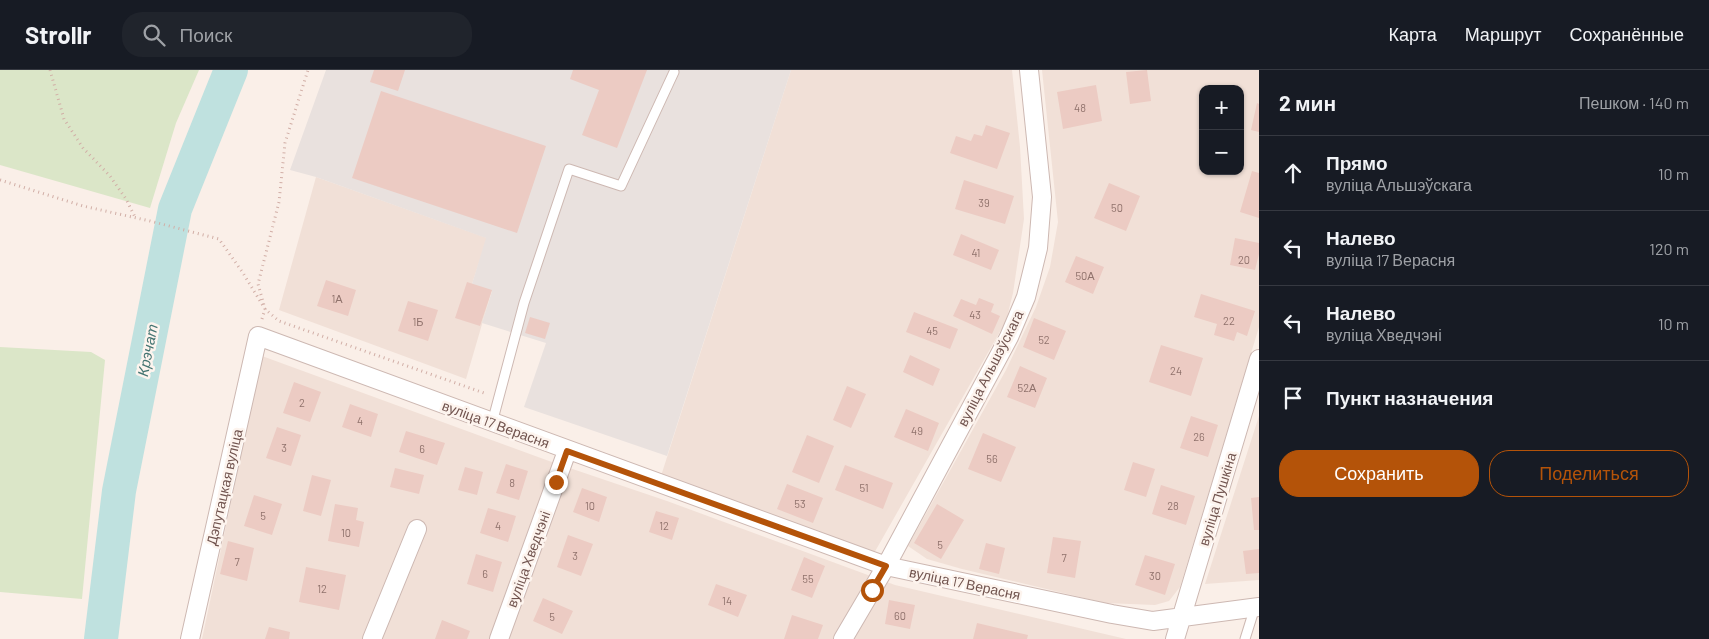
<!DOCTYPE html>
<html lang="ru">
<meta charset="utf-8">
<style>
body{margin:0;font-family:Barlow,sans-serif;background:#20242c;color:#f1f3f6}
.controls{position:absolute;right:15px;top:15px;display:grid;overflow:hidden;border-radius:10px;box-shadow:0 1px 4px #0004}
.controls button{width:45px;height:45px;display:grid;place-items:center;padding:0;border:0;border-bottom:1px solid #363941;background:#171b24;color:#f1f3f6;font:25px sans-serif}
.stop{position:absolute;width:15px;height:15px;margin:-11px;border:4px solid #b45309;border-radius:50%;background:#fff}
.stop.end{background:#b45309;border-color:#fff;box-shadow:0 1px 5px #0008}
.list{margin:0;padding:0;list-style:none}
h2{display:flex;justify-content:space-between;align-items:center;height:65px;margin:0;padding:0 20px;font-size:21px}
h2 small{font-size:16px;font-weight:400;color:#9ea1a6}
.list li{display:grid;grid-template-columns:32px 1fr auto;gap:15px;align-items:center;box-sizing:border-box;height:75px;padding:0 20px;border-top:1px solid #363941}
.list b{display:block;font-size:19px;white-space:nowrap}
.list p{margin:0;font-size:16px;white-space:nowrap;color:#9ea1a6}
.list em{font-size:16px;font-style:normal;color:#9ea1a6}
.actions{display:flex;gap:10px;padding:15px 20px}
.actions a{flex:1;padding:11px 0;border:1px solid #b45309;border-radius:20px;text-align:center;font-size:18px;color:#b45309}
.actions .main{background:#b45309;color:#fff}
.icon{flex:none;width:28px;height:28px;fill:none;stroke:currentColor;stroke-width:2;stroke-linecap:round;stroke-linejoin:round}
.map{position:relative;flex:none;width:1259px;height:569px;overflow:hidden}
header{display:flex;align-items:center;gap:30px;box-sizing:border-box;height:70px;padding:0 25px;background:#171b24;border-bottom:1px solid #363941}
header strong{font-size:24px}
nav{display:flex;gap:28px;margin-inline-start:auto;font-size:18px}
.search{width:350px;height:45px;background:#20242c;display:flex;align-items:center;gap:12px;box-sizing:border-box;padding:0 18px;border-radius:20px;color:#9ea1a6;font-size:19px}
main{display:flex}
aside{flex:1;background:#171b24}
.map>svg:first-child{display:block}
</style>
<header>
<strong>Strollr</strong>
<div class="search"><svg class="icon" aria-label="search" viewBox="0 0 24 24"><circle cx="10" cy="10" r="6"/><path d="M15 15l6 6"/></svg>Поиск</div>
<nav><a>Карта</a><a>Маршрут</a><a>Сохранённые</a></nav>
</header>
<main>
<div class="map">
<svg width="1259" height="569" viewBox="0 0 1259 569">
<rect width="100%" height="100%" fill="#faefe8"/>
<path fill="#f1e0d7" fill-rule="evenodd" d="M791 0H1012L1020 77 1024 149 1013 223 1006 251 873 485 661 406Z
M1042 0H1259V257L1180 517 1169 531 1155 535 1105 533 962 499 927 489 908 476 1006 300 1036 237 1050 197 1058 152ZM1203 19H1240V101H1203Z
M316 107 487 168 472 214 492 220 466 309 279 240Z
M262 286 549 391 667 431 895 515 1126 569H202Z
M1259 346V510L1205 514Z"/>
<path fill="#e9e1de" d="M326 0H791L667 386 524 337 546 273 482 253 492 221 472 214 486 168 316 107 290 100Z"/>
<path fill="#dbe6c8" d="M0 0H199L176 53 150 138 0 95Z
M0 277 91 282 105 290 82 529 0 522Z"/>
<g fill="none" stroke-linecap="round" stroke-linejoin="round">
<path stroke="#bfe1df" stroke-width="34" d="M101 569 119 421 175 139 231 0"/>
</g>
<path fill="#eccbc3" d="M374 0H405L398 21 370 12Z
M573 0H647L617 78 582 65 599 20 570 9Z
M1147 0 1151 31 1130 34 1126 2Z
M1096 15 1102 51 1063 59 1057 22Z
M381 21 546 76 517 163 352 108Z
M1257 33 1259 34V62L1251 60Z
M986 55 1010 63 997 99 950 83 956 66 971 71 974 64 982 66Z
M1252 101 1259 103V148L1240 142Z
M964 110 1014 126 1005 154 955 139Z
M1109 113 1140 126 1126 161 1094 148Z
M961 164 999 180 991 200 953 185Z
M1235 168 1259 173V184L1255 200 1230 195Z
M1076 186 1104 197 1093 224 1065 212Z
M326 210 356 220 348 246 317 236Z
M467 212 492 220 480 256 455 248Z
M1201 224 1255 241 1247 266 1237 262 1234 271 1214 265 1217 254 1194 247Z
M979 228 994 234 991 242 1000 246 992 264 953 246 961 229 976 235Z
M408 231 438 240 428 271 398 261Z
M914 242 958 259 950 279 906 262Z
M530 247 550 253 545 269 525 263Z
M1034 248 1066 261 1054 290 1023 277Z
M1161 275 1203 288 1191 326 1149 312Z
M910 285 940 299 933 316 903 302Z
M1020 296 1047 308 1035 338 1007 327Z
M294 312 321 322 310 352 283 343Z
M847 316 866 324 851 358 833 350Z
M350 334 378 344 371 367 342 357Z
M906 339 939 353 928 381 894 367Z
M1191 346 1218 355 1208 387 1180 378Z
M277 357 301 365 291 396 266 388Z
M406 361 445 373 437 395 399 382Z
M983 363 1016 377 1001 412 968 399Z
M807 365 834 376 819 413 792 402Z
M1133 392 1155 399 1146 427 1124 420Z
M506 394 528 401 519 430 496 423Z
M845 395 893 413 883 439 835 420Z
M465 397 483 402 477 425 458 420Z
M395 398 424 405 419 424 390 417Z
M312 405 331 410 321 446 303 441Z
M787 414 823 428 813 453 777 439Z
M1161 415 1195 426 1186 455 1152 444Z
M582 418 607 427 599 452 573 442Z
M254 425 282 434 272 465 244 456Z
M1259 427V460H1254L1251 428Z
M335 434 358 438 356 450 364 452 359 477 328 471Z
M937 434 964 450 941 489 914 473Z
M488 438 516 446 508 472 480 463Z
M656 441 679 448 672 470 649 462Z
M568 465 593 474 581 506 557 497Z
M1053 467 1081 471 1075 508 1047 503Z
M228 471 254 478 247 511 220 504Z
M986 473 1005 478 999 504 979 499Z
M1259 479V503L1246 504 1243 481Z
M476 484 502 492 493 522 467 514Z
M1145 485 1175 494 1165 525 1135 515Z
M804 487 825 496 812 528 791 520Z
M306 497 346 505 339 540 299 532Z
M716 514 747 525 738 547 708 535Z
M543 528 573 541 562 564 533 551Z
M889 530 915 535 910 559 885 554Z
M792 545 823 555 818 569H784Z
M442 550 470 561 467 569H435Z
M977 553 1028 565 1027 569H973Z
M269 557 290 562 289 569H265Z"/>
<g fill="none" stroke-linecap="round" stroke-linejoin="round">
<g stroke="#cdb8b2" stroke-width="11">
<path id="service" d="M492 353 524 233 569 99 621 116 674 2
M1245 569 1255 537"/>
</g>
<g stroke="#cdb8b2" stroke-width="20">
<path id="minor" d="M190 569 258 266 886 496 1112 544 1153 551 1259 537
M372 569 417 459
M499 569 567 381
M843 569 886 496 1009 267 1026 227 1038 178 1042 127 1029 0
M1175 569 1259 289"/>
</g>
<path stroke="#d1aea6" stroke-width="3" stroke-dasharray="1 4" stroke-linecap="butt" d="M50 0 64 49 83 78 110 106 126 129 135 147
M0 110 83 136 150 151 219 169 243 203 265 239 279 251 487 324
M262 249 265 239 258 214 279 132 285 73 308 0"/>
<use href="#service" stroke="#fff" stroke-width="9"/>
<use href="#minor" stroke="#fff" stroke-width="18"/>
</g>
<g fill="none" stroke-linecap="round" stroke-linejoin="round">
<path stroke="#b45309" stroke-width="6" d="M556 412 567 381 886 496 872 520"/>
</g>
<g text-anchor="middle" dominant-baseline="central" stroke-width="5" stroke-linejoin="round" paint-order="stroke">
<g font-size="11" fill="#90726c">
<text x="1080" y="37">48</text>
<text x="984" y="132">39</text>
<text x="1117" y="137">50</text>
<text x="976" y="182">41</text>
<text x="1244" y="189">20</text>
<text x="1085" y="205">50А</text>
<text x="337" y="228">1А</text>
<text x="975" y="244">43</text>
<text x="1229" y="250">22</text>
<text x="418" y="251">1Б</text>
<text x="932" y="260">45</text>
<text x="1044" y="269">52</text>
<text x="1176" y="300">24</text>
<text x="1027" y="317">52А</text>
<text x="302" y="332">2</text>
<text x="360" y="350">4</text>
<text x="917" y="360">49</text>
<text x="1199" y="366">26</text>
<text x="284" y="377">3</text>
<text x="422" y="378">6</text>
<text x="992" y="388">56</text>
<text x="512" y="412">8</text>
<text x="864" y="417">51</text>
<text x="800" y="433">53</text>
<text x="590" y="435">10</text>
<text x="1173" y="435">28</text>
<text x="263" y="445">5</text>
<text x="498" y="455">4</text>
<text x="664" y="455">12</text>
<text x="346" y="462">10</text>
<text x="940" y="474">5</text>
<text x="575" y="485">3</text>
<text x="1064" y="487">7</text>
<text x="237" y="491">7</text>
<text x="485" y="503">6</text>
<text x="1155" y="505">30</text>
<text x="808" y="508">55</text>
<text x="322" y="518">12</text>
<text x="727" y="530">14</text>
<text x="900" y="545">60</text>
<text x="552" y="546">5</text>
</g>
<g font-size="14" fill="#71544f" stroke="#fdf4ee">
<text transform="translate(990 298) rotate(-63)">вуліца Альшэўскага</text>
<text transform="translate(496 354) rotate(20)">вуліца 17 Верасня</text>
<text transform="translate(224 417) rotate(-77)">Дэпутацкая вуліца</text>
<text transform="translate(1217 429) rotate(-73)">вуліца Пушкіна</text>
<text transform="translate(528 489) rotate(-70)">вуліца Хведчэні</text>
<text transform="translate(965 513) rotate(12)">вуліца 17 Верасня</text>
</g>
<g font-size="15" font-style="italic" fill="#457572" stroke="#fdf4ee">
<text transform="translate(147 280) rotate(-79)">Крэчат</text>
</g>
</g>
</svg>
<div class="controls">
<button>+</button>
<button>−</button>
</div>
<div class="stop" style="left:872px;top:520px"></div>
<div class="stop end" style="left:556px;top:412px"></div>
</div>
<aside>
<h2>2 мин<small>Пешком · 140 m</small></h2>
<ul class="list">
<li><svg class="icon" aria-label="ahead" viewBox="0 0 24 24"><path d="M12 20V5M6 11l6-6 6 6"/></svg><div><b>Прямо</b><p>вуліца Альшэўскага</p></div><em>10 m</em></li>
<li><svg class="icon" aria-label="left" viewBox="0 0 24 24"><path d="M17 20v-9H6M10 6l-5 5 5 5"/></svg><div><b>Налево</b><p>вуліца 17 Верасня</p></div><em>120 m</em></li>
<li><svg class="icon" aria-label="left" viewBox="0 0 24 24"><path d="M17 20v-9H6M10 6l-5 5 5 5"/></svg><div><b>Налево</b><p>вуліца Хведчэні</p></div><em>10 m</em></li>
<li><svg class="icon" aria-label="arrive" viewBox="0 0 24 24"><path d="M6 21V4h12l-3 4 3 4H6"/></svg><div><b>Пункт назначения</b></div></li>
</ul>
<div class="actions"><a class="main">Сохранить</a><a>Поделиться</a></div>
</aside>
</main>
